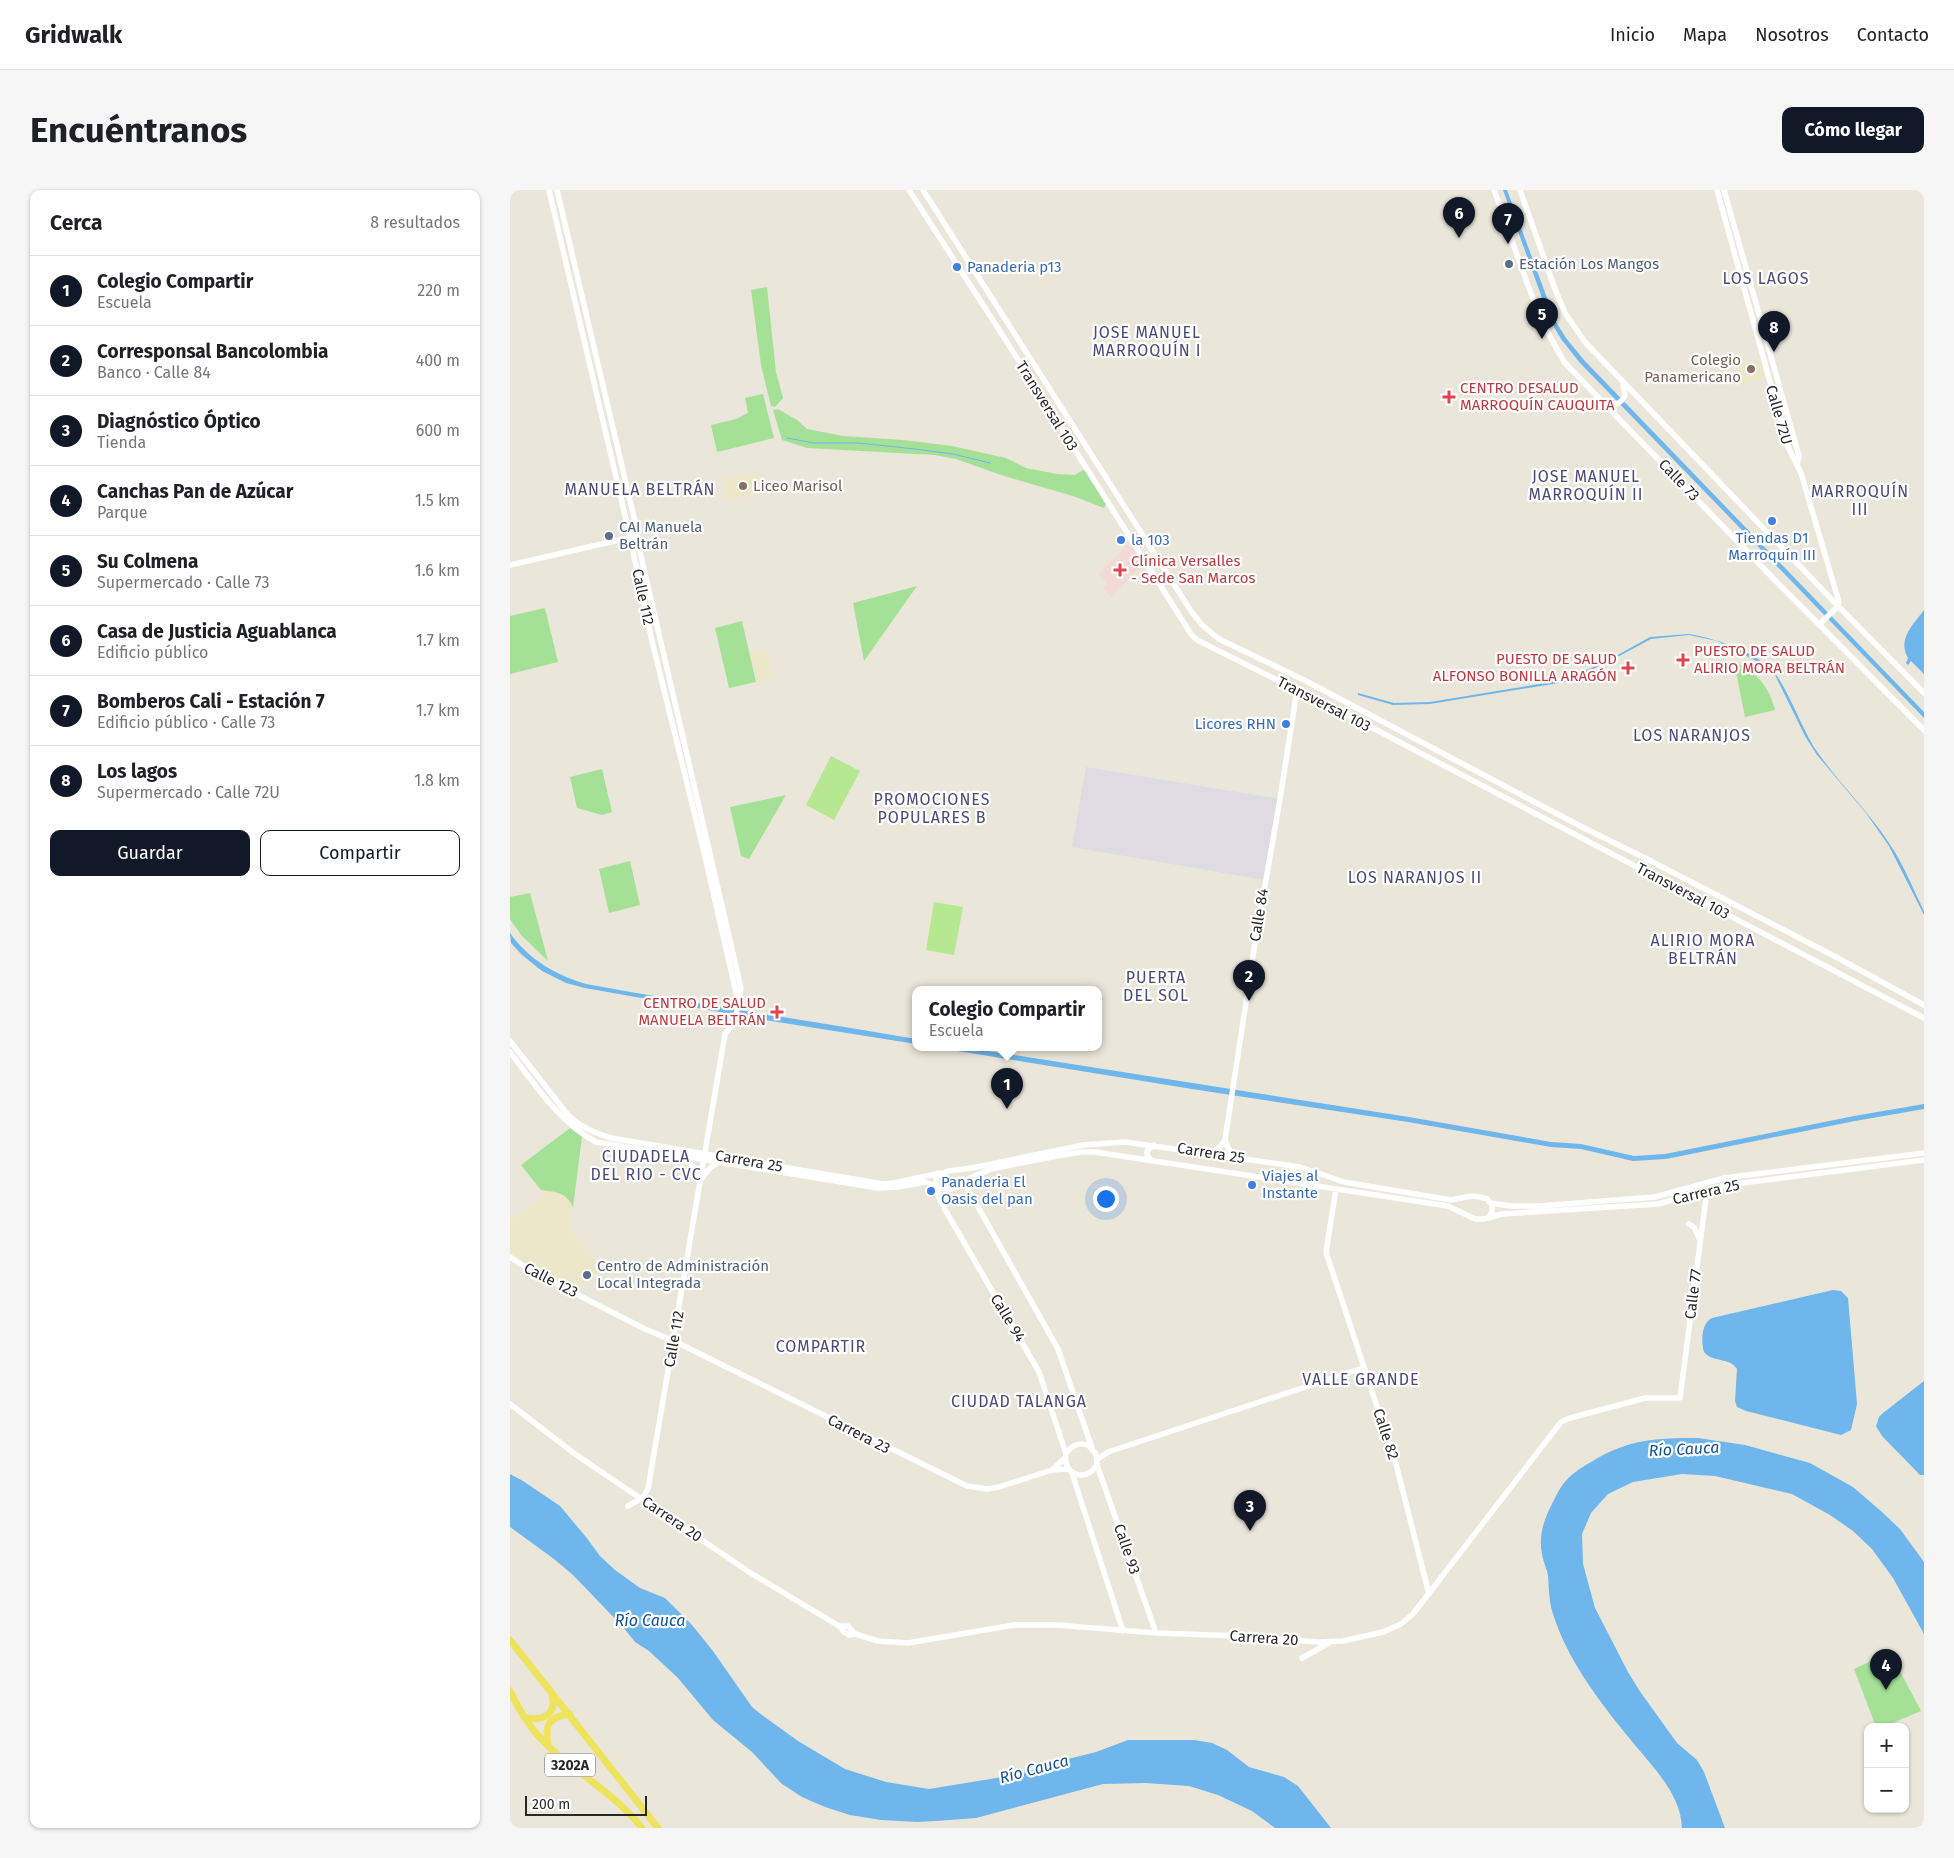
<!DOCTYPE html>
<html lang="es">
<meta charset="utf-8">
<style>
body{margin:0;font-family:"Fira Sans",sans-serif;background:#f6f6f6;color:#202124}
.controls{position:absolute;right:15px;bottom:15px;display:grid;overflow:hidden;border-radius:10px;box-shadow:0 1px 4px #0004}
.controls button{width:45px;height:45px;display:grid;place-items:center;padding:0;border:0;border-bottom:1px solid #e0e0e0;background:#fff;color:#202124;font:25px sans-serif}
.scale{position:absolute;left:15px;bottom:12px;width:122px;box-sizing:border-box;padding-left:5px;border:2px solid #282828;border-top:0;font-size:14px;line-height:18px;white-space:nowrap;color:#282828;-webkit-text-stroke:4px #fff;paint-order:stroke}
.you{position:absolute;left:595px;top:1008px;width:18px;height:18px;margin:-12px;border:4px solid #fff;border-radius:50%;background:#1a73e8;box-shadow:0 0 0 8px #1a73e833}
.badge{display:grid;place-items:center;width:32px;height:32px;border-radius:50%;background:#111827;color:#fff;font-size:16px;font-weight:700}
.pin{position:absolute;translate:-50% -41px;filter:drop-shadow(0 1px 2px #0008)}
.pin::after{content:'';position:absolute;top:26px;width:18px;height:15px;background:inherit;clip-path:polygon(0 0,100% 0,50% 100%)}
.popup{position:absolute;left:402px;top:796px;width:190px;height:65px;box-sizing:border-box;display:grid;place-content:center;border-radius:10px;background:#fff;filter:drop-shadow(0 1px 4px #0005);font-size:16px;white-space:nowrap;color:#757577}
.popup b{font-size:19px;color:#202124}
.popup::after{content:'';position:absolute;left:50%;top:100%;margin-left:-10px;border:10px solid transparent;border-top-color:#fff}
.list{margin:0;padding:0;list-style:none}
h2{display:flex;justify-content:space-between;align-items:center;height:65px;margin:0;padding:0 20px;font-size:21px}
h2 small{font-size:16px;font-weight:400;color:#757577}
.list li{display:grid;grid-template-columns:32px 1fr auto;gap:15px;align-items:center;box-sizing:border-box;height:70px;padding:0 20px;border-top:1px solid #e0e0e0}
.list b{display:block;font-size:19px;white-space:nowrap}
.list p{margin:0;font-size:16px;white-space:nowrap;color:#757577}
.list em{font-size:16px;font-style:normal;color:#757577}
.actions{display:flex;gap:10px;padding:15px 20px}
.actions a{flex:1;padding:11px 0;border:1px solid #111827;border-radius:10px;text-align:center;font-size:18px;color:#111827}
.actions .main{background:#111827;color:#fff}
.map{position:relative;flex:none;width:1414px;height:1638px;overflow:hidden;border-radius:10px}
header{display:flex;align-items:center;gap:30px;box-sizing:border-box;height:70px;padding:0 25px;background:#fff;border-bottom:1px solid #e0e0e0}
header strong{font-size:24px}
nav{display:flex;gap:28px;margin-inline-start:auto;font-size:18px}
.intro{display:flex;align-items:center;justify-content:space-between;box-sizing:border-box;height:120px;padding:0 30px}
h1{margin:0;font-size:35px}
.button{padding:12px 22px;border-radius:10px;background:#111827;color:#fff;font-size:18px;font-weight:700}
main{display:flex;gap:30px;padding:0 30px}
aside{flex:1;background:#fff;border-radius:10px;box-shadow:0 1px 4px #0004}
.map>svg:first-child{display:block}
</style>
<header>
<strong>Gridwalk</strong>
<nav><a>Inicio</a><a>Mapa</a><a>Nosotros</a><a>Contacto</a></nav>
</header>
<div class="intro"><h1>Encuéntranos</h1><a class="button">Cómo llegar</a></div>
<main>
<aside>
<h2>Cerca<small>8 resultados</small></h2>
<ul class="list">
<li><span class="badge">1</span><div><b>Colegio Compartir</b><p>Escuela</p></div><em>220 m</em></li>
<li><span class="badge">2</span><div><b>Corresponsal Bancolombia</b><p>Banco · Calle 84</p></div><em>400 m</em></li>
<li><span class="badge">3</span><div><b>Diagnóstico Óptico</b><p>Tienda</p></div><em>600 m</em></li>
<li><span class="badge">4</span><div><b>Canchas Pan de Azúcar</b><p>Parque</p></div><em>1.5 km</em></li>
<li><span class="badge">5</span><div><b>Su Colmena</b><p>Supermercado · Calle 73</p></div><em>1.6 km</em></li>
<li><span class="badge">6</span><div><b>Casa de Justicia Aguablanca</b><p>Edificio público</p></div><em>1.7 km</em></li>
<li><span class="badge">7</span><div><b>Bomberos Cali - Estación 7</b><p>Edificio público · Calle 73</p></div><em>1.7 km</em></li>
<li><span class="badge">8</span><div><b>Los lagos</b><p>Supermercado · Calle 72U</p></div><em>1.8 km</em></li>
</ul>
<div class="actions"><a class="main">Guardar</a><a>Compartir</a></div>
</aside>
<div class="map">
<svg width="1414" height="1638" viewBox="0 0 1414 1638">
<rect width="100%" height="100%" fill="#ebe6da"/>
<path fill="#dedbe3" d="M576 577 770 609 755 690 562 657Z"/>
<path fill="#ece7c9" d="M1251 169 1256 187 1232 194 1227 177Z
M248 281 254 302 218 310 213 290Z
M256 459 263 489 247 492 241 463Z
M31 1000 49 1002 60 1010 63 1017 59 1037 91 1079 71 1096 66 1103 0 1067V1031L34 1005Z"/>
<path fill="#f2dad7" d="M620 353 633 375 601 407 593 398 597 394 588 384Z"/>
<path fill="#a4e197" d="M257 97 266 182 273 208 265 217 261 216 251 175 241 100Z
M253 204 264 248 207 262 201 235 226 229 238 223 235 208Z
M268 219 287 230 297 239 333 246 393 250 442 256 496 268 516 278 547 284 565 285 575 279 597 312 594 318 563 306 491 285 446 269 424 265 297 258 272 250 263 220Z
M407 396 354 471 343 413Z
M35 418 48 472 0 484V426Z
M232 431 246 492 219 498 205 438Z
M1224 472C1246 480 1260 498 1265 520L1235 527Z
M92 579 102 622 92 625 67 618 60 587Z
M276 605 239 669 231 666 220 617Z
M120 671 130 715 99 723 89 679Z
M20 703 38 771 11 745 0 729V707Z
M60 938 72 947 63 1017C56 1002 46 1002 31 1000L11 975Z
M1380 1462 1411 1521 1373 1537H1366L1344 1479Z"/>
<path fill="#b6e892" d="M321 566 350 581 324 630 296 615Z
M424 712 453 717 444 765 416 760Z"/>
<path fill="#6eb6ec" d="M993 0H997L1046 132 1056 148 1074 170 1414 522V528L1070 173 1051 149 1040 130Z
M1414 420V484L1401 471 1398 475 1396 473 1398 468C1387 449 1403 435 1414 420Z
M1179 444C1206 449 1234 458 1257 475 1275 488 1292 542 1308 563 1330 594 1358 621 1379 653 1393 673 1403 699 1414 721V725L1379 656 1356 623 1307 565 1295 546 1265 485 1256 476 1207 451 1179 445 1141 449 1098 472 1055 492 920 514 883 515 848 505V503L884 513 920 512 1054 490 1097 471 1140 447Z
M0 743C19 770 46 785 76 794 186 814 296 830 406 849V854L255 830 75 798 56 793 32 781 12 765 1 753Z
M429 858H459L899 927 1041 952 1071 954 1124 966 1155 964 1344 926 1414 914V919L1345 931 1156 969 1123 971 1071 959 1041 957 898 932 682 899Z
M1323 1100 1331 1101 1338 1108 1347 1214 1341 1240 1331 1245 1236 1221 1227 1217 1225 1211 1227 1179C1220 1167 1203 1173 1194 1162 1191 1152 1191 1133 1202 1128Z
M1414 1191V1285H1410L1372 1246 1366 1236 1369 1227 1373 1223Z
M1188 1248 1235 1255 1300 1273 1343 1297 1372 1322 1390 1339 1414 1372V1444L1383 1388 1362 1359 1343 1341 1320 1325 1282 1304 1205 1286 1172 1284 1123 1292 1098 1304 1081 1323 1072 1344 1073 1374 1085 1418 1118 1482 1129 1500 1167 1553 1187 1570 1194 1582 1215 1638H1172C1171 1605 1144 1578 1124 1554 1093 1516 1060 1475 1044 1427 1039 1414 1039 1400 1038 1386 1037 1378 1033 1372 1032 1364 1028 1344 1035 1327 1044 1310 1054 1289 1063 1282 1083 1271 1118 1249 1147 1248 1188 1248Z
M0 1284 13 1291 50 1316 76 1347 90 1366 105 1380 130 1398 155 1408 182 1435 203 1461 242 1517 252 1525 288 1551 335 1579 376 1592 419 1599 511 1584 550 1571 586 1562 618 1550H684L702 1553 717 1560 739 1577 774 1587 788 1596 821 1638H765L742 1621 708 1605 679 1596 635 1593 593 1594 466 1628 426 1631 407 1632 371 1630 340 1625 315 1617 292 1607 272 1594 242 1562 203 1530 168 1488 139 1461 125 1452 113 1437 63 1385 44 1369 0 1337Z"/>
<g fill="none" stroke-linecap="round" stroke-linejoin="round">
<path stroke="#6eb6ec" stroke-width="1" d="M277 248 304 253H348L405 259 443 264 480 273"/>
<path stroke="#fff" stroke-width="5.5" d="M39 0 118 338 142 451 193 658 228 811
M47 0 126 336 127 349 231 798 225 831 215 844 138 1299 132 1308 118 1316
M399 0 495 149 681 444 687 450 859 536 1414 828
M413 0 681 421 692 435 709 449 794 490 1074 638 1135 668 1326 767 1414 815
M984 0C1006 58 1022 120 1055 173L1257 382 1414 540
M1010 0 1045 99 1055 123 1075 152 1328 416 1414 503
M1207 0 1278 257 1291 283 1329 412 1328 416 1309 435
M1214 0 1289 266 1287 274
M1096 213C1105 216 1112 213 1115 205L1113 196
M0 375 122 347
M0 851 58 925C70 937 84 943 101 948L373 994 384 993 430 983
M0 862C25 895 49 932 86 952L368 998 388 997 415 992 430 998 440 999 450 996 455 990 481 979 552 965 572 962H585L938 1016 965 1029H974L992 1024 1148 1014 1216 995 1414 970
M700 963 710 957 715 950
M725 966 718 958 715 950 745 753 770 609 787 500
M172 968 185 978 190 989
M641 970 637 965V961L644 955
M192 988 200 978 209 972
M777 991C785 988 786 980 779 975
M454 992 548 1159 582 1258
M426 995V987L438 981 462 978 573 955 615 952 790 977 834 992 941 1010 962 1006 970 1007 977 1009 982 1015V1022L979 1027
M428 997 429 1008 437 1023 529 1182 556 1264C552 1285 576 1293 587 1275L586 1264 578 1255C568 1252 561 1255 556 1264
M826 999 816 1062 886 1274 919 1404
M980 1013 1000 1016H1029L1145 1007 1214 988 1414 963
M1179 1034 1184 1037 1190 1050
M0 1067 25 1083 135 1139 166 1152 457 1296 477 1299 489 1297 542 1280 558 1279
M0 1214 65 1264 239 1382 329 1436 334 1442 339 1445 345 1444 368 1451 398 1453 504 1435H547L646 1443 731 1446 809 1452 833 1451 873 1442 891 1434 903 1424 1051 1232 1060 1228 1135 1208H1170L1197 1000
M588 1269 598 1262 853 1178
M587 1275 646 1443
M542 1280 555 1268
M562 1283 613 1441
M329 1436H338L345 1444
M792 1468 819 1453"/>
<path stroke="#eee35c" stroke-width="7" d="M0 1450 148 1638
M0 1501C10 1522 22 1541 39 1557 70 1585 106 1605 132 1638
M14 1527C32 1532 47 1525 42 1505
M38 1556C35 1535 37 1527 60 1524"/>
</g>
<g fill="#5c6f8a" stroke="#fff" stroke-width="2">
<circle cx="999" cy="74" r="5"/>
<circle cx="99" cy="346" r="5"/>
<circle cx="77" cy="1085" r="5"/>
</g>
<g fill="#3f7fe0" stroke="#fff" stroke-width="2">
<circle cx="447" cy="77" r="5"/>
<circle cx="1262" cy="331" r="5"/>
<circle cx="611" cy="350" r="5"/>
<circle cx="776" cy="534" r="5"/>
<circle cx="742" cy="995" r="5"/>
<circle cx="421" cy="1001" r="5"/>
</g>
<g fill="#8d6e63" stroke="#fff" stroke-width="2">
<circle cx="1241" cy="179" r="5"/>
<circle cx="233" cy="296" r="5"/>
</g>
<g fill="#e0444e" stroke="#fff" stroke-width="2">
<path d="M936.5 199.5h5v5h5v5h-5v5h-5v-5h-5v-5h5z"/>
<path d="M607.5 372.5h5v5h5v5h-5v5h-5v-5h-5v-5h5z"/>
<path d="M1170.5 462.5h5v5h5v5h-5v5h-5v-5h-5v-5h5z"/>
<path d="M1115.5 470.5h5v5h5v5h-5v5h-5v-5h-5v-5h5z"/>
<path d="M264.5 814.5h5v5h5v5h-5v5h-5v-5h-5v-5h5z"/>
</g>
<g text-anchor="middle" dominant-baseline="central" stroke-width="4.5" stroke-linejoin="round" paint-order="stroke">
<rect fill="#fff" stroke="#686868" stroke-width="1" x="35" y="1563.5" width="50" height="23" rx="4"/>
<g font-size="14" font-weight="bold" fill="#282828">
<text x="60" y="1575">3202A</text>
</g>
<g font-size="15" fill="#4e5e75" stroke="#fff" text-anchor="start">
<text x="1009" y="74">Estación Los Mangos</text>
<text x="109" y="337">CAI Manuela<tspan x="109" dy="17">Beltrán</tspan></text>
<text x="87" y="1076">Centro de Administración<tspan x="87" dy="17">Local Integrada</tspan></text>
</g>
<g font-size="15" fill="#366cbe" stroke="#fff" text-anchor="start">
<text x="457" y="77">Panaderia p13</text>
<text x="1262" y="348" text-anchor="middle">Tiendas D1<tspan x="1262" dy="17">Marroquín III</tspan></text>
<text x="621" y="350">la 103</text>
<text x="766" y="534" text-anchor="end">Licores RHN</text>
<text x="752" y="986">Viajes al<tspan x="752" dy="17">Instante</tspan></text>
<text x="431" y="992">Panaderia El<tspan x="431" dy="17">Oasis del pan</tspan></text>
</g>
<g font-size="15" fill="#785e54" stroke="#fff" text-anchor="end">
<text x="1231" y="170">Colegio<tspan x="1231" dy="17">Panamericano</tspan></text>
<text x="243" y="296" text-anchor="start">Liceo Marisol</text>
</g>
<g font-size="15" fill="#be3a42" stroke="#fff" text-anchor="start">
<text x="950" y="198">CENTRO DESALUD<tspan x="950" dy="17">MARROQUÍN CAUQUITA</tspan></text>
<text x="621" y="371">Clínica Versalles<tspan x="621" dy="17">- Sede San Marcos</tspan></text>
<text x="1184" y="461">PUESTO DE SALUD<tspan x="1184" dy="17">ALIRIO MORA BELTRÁN</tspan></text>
<text x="1107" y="469" text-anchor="end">PUESTO DE SALUD<tspan x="1107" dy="17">ALFONSO BONILLA ARAGÓN</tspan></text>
<text x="256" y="813" text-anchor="end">CENTRO DE SALUD<tspan x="256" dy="17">MANUELA BELTRÁN</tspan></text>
</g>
<g font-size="15" fill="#282828" stroke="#fff">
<text transform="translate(537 216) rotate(58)">Transversal 103</text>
<text transform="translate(1269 225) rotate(74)">Calle 72U</text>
<text transform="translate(1169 290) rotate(46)">Calle 73</text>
<text transform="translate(133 407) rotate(78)">Calle 112</text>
<text transform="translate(814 514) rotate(27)">Transversal 103</text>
<text transform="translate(1173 701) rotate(28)">Transversal 103</text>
<text transform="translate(749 725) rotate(-81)">Calle 84</text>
<text transform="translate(701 963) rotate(9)">Carrera 25</text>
<text transform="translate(239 971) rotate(10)">Carrera 25</text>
<text transform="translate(1196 1002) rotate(-13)">Carrera 25</text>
<text transform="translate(41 1090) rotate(27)">Calle 123</text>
<text transform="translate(1183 1104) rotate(-83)">Calle 77</text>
<text transform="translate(498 1128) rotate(59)">Calle 94</text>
<text transform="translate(164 1149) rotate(-80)">Calle 112</text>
<text transform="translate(349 1244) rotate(27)">Carrera 23</text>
<text transform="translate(876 1244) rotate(72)">Calle 82</text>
<text transform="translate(162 1329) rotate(34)">Carrera 20</text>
<text transform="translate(617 1359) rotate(71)">Calle 93</text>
<text transform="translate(754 1448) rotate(4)">Carrera 20</text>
</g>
<g font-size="16" letter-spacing="1" fill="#4a4b78" stroke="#fff">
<text x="1256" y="88">LOS LAGOS</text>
<text x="637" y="142">JOSE MANUEL<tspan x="637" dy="18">MARROQUÍN I</tspan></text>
<text x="1076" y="286">JOSE MANUEL<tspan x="1076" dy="18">MARROQUÍN II</tspan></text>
<text x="130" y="299">MANUELA BELTRÁN</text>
<text x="1350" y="301">MARROQUÍN<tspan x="1350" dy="18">III</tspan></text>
<text x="1182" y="545">LOS NARANJOS</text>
<text x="422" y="609">PROMOCIONES<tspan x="422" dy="18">POPULARES B</tspan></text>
<text x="905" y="687">LOS NARANJOS II</text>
<text x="1193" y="750">ALIRIO MORA<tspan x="1193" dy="18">BELTRÁN</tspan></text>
<text x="646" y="787">PUERTA<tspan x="646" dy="18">DEL SOL</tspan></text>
<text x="136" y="966">CIUDADELA<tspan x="136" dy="18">DEL RIO - CVC</tspan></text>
<text x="311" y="1156">COMPARTIR</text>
<text x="851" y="1189">VALLE GRANDE</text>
<text x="509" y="1211">CIUDAD TALANGA</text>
</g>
<g font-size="16" font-style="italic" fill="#0f5195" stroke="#fff">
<text transform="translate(1174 1259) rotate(-3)">Río Cauca</text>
<text x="140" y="1430">Río Cauca</text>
<text transform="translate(524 1579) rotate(-15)">Río Cauca</text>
</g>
</g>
</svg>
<div class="controls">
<button>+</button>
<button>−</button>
</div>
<div class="scale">200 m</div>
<div class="you"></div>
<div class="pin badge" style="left:497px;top:919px">1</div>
<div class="popup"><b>Colegio Compartir</b>Escuela</div>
<div class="pin badge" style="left:739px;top:811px">2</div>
<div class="pin badge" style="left:740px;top:1341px">3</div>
<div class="pin badge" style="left:1376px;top:1500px">4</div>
<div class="pin badge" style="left:1032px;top:149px">5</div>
<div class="pin badge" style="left:949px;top:48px">6</div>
<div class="pin badge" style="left:998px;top:54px">7</div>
<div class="pin badge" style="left:1264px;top:162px">8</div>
</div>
</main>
